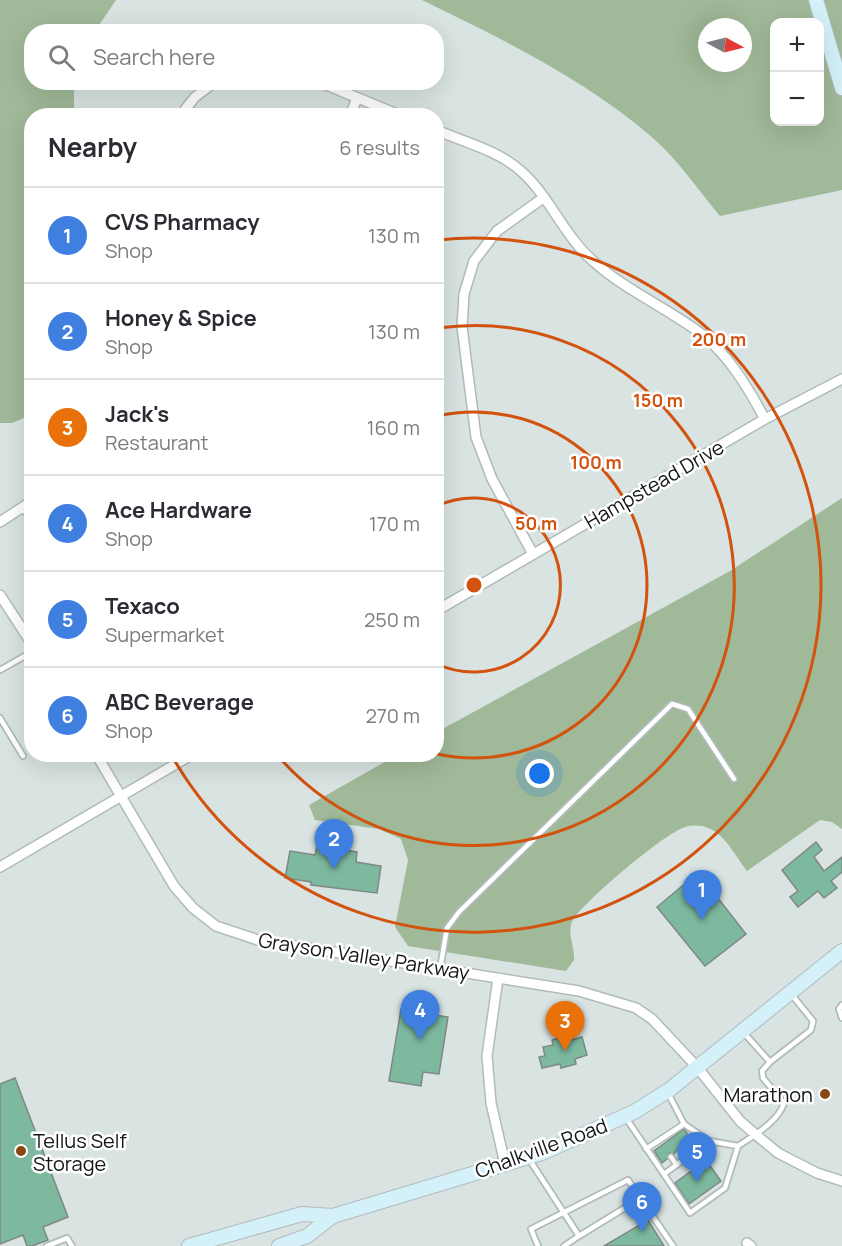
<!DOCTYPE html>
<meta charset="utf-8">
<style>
body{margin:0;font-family:Manrope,sans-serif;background:#f2f2f3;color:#2b2b33}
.controls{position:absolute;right:18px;top:18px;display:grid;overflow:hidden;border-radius:12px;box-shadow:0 6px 24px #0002}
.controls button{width:54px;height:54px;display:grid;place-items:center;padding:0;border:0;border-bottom:2px solid #e1e1e2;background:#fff;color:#2b2b33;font:30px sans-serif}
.compass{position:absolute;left:698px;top:18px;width:54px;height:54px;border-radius:50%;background:#fff;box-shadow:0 6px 24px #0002;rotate:97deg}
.you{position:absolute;left:540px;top:774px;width:21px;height:21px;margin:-15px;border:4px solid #fff;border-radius:50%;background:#1a73e8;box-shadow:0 0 0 9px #1a73e833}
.badge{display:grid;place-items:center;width:39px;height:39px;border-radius:50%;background:#7c3aed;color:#fff;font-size:20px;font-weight:700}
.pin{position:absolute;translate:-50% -50px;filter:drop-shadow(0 2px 3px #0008)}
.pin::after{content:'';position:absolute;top:32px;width:21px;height:18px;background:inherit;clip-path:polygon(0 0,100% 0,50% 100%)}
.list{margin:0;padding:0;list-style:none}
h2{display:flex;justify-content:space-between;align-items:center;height:78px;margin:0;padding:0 24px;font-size:26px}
h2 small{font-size:20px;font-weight:400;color:#7c7c81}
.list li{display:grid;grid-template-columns:39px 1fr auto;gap:18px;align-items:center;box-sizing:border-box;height:96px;padding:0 24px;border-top:2px solid #e1e1e2}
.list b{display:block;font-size:22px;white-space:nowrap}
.list p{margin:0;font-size:20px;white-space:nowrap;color:#7c7c81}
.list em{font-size:20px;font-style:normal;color:#7c7c81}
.icon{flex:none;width:33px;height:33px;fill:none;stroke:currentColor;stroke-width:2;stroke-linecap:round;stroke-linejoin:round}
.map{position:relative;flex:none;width:842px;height:1246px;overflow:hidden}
.search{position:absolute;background:#fff;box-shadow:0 6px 24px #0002;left:24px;top:24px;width:420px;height:66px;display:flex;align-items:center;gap:15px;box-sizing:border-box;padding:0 21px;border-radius:24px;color:#7c7c81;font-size:22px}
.panel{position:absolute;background:#fff;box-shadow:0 6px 24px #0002;left:24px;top:108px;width:420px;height:654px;border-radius:24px}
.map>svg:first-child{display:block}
</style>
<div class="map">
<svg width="842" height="1246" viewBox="0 0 842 1246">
<rect width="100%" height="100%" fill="#d8e3e2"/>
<path fill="#a0b998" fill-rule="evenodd" d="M0 0H116L95 31 32 32V82L74 83V115L32 116 31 415 12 423H0Z
M422 0H842V190L720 216C699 191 679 161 654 139 587 80 502 39 422 0ZM774 22H820V122H774ZM707 27H743V63H707Z
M842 498V829L832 822 820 820 747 871C736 857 725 834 708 828 702 825 691 825 685 827 666 832 583 902 573 920 566 931 575 947 574 960L566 971 408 946 395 927 408 860 401 839 379 829 315 820 309 805 397 755 436 754 437 732 730 571Z"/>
<path fill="#7cb99f" stroke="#7f8884" stroke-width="1.5" d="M816 842 822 850 814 857 824 871 842 857V872L831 881 837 888 824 898 818 891 798 907 790 897 798 891 782 870Z
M317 846 357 852 356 862 381 866 377 893 311 885V882L285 878 290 851 315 855Z
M697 873 708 874 707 884 746 934 705 966 657 907 687 882 696 883Z
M401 1009 448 1017 439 1074 423 1072 421 1086 389 1081Z
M569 1035 571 1040 582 1037 587 1055 575 1059 576 1064 561 1068 560 1064 542 1068 539 1057 545 1056 543 1047 553 1045 552 1040Z
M15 1078 68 1217 43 1227 48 1240 32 1246H27L23 1235 0 1244V1084Z
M684 1129 693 1141 686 1146H680L674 1154 669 1153 667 1159 662 1163 654 1151Z
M706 1160 721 1181 689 1204 675 1183Z
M648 1220 664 1246H604Z"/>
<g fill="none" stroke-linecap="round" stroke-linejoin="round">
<g stroke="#b1bbbb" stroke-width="8">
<path id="lane" d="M21 508 32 519
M0 670 32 652
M0 718 23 756
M440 969 447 928 459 912 672 704 688 709 734 779
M842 1005 839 1009 842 1018
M744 1033 770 1062 811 1030 813 1021 792 995
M626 1118 690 1213 725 1188 738 1146C753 1136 779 1121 784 1103L763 1078 762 1071 770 1062
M684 1124 709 1141 738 1146
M646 1149 684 1124 668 1093
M683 1149 688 1157
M671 1157 677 1165
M529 1159 579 1236 641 1198
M664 1174 709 1141
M47 1246 67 1238 72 1246
M538 1246 531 1229 628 1180 673 1246
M564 1246 579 1236"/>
</g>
<g stroke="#b1bbbb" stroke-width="12">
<path id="street" d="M319 82 402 116
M180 116 195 97 215 82
M350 116 357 98
M436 130C464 142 500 151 522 172 550 197 564 236 593 261 626 291 668 308 703 335 730 357 748 388 765 419
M0 522 32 501
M533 554 492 479 476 437 462 327 464 294 474 261 497 231 543 198
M0 595 32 644
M436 611 765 419 842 379
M96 754 174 886 193 908 216 926 258 940 579 991 636 1008 652 1019 697 1067 740 1121 755 1134 778 1153 817 1173 842 1181
M0 867 193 754
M498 978 487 1056 491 1103 505 1164
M747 1243 751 1246"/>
</g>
<g stroke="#b1bbbb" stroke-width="16">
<path id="secondary" d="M816 0 842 88
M189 1246 302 1214 333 1216
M279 1246 307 1236 333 1216 542 1153 634 1112 669 1090 842 951"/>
</g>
<use href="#lane" stroke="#fff" stroke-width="4.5"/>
<use href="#street" stroke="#fff" stroke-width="9"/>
<use href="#secondary" stroke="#d4f1fa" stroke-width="14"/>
</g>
<g fill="none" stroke="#d3520d" stroke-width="3">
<path d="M437 506A87 87 0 1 1 437 664"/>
<path d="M437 416A173 173 0 1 1 437 754"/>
<path d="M438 328A260 260 0 1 1 278 756"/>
<path d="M438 240A347 347 0 1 1 172 756"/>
</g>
<g fill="#884713" stroke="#fff" stroke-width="2">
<circle cx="825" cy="1094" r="6"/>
<circle cx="21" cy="1151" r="6"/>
</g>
<g text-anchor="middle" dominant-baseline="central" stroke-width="5" stroke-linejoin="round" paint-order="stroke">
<g font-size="20" fill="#121616" stroke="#fff">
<text transform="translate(654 484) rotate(-30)">Hampstead Drive</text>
<text transform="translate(364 956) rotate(9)">Grayson Valley Parkway</text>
<text transform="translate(541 1148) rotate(-20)">Chalkville Road</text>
</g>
<g font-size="20" fill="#121616" stroke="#fff" text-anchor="end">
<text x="813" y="1094">Marathon</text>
<text x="33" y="1140" text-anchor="start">Tellus Self<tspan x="33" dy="23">Storage</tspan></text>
</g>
</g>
<circle cx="474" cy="585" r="9" fill="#d3520d" stroke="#fff" stroke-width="3"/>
<g font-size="18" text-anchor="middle" font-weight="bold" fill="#d3520d" stroke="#fff" stroke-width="5" stroke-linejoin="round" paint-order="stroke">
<text x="719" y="346">200 m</text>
<text x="658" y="407">150 m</text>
<text x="596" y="469">100 m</text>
<text x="536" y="530">50 m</text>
</g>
</svg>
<div class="controls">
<button>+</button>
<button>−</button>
</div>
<svg class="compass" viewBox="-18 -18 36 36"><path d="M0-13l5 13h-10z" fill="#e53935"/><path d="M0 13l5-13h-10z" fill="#7c7c81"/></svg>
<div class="you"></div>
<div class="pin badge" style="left:702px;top:920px;background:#3f7fe0">1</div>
<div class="pin badge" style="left:334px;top:869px;background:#3f7fe0">2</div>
<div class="pin badge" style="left:565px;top:1051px;background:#e8710a">3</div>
<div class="pin badge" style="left:420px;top:1040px;background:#3f7fe0">4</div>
<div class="pin badge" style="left:697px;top:1182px;background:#3f7fe0">5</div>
<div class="pin badge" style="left:642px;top:1232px;background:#3f7fe0">6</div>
<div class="search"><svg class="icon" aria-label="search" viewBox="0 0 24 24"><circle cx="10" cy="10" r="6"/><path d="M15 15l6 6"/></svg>Search here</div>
<section class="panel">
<h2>Nearby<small>6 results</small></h2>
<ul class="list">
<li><span class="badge" style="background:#3f7fe0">1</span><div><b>CVS Pharmacy</b><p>Shop</p></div><em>130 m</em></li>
<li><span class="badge" style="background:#3f7fe0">2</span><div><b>Honey &amp; Spice</b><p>Shop</p></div><em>130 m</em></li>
<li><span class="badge" style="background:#e8710a">3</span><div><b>Jack's</b><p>Restaurant</p></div><em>160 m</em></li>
<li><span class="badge" style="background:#3f7fe0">4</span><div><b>Ace Hardware</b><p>Shop</p></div><em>170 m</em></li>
<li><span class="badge" style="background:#3f7fe0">5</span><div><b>Texaco</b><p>Supermarket</p></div><em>250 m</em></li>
<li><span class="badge" style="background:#3f7fe0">6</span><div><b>ABC Beverage</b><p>Shop</p></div><em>270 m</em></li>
</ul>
</section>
</div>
